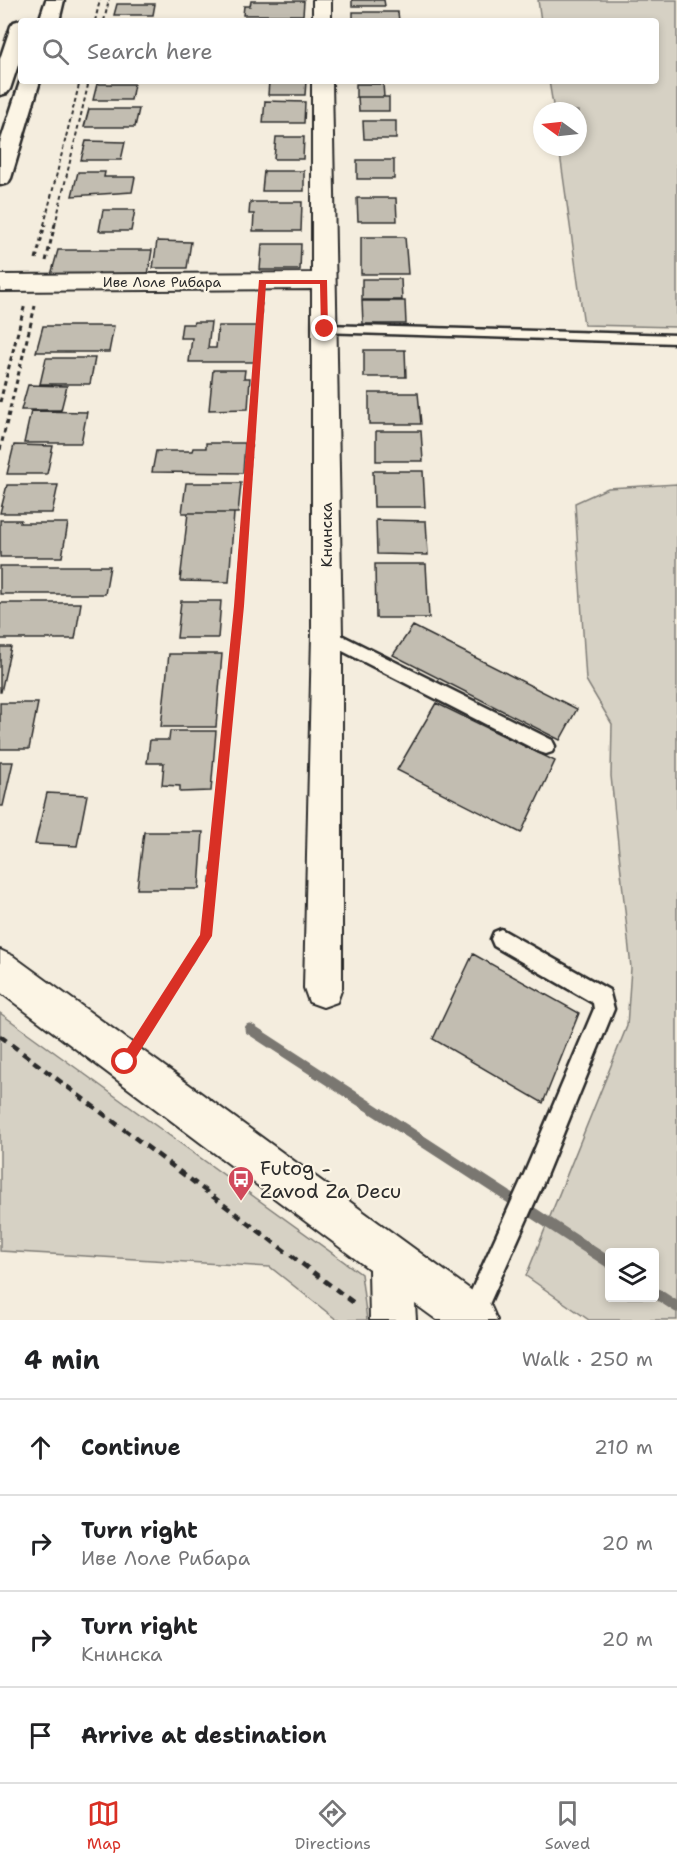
<!DOCTYPE html>
<meta charset="utf-8">
<style>
body{margin:0;font-family:"Shantell Sans",sans-serif;background:#f6f6f6;color:#202124}
.controls{position:absolute;right:18px;bottom:18px;display:grid;overflow:hidden;border-radius:6px;box-shadow:0 3px 9px #0003}
.controls button{width:54px;height:54px;display:grid;place-items:center;padding:0;border:0;border-bottom:2px solid #e0e0e0;background:#fff;color:#202124;font:30px sans-serif}
.compass{position:absolute;left:533px;top:102px;width:54px;height:54px;border-radius:50%;background:#fff;box-shadow:0 3px 9px #0003;rotate:285deg}
.stop{position:absolute;width:18px;height:18px;margin:-14px;border:4px solid #d93025;border-radius:50%;background:#fff}
.stop.end{background:#d93025;border-color:#fff;box-shadow:0 2px 6px #0008}
.list{margin:0;padding:0;list-style:none}
h2{display:flex;justify-content:space-between;align-items:center;height:78px;margin:0;padding:0 24px;font-size:26px}
h2 small{font-size:20px;font-weight:400;color:#757577}
.list li{display:grid;grid-template-columns:39px 1fr auto;gap:18px;align-items:center;box-sizing:border-box;height:96px;padding:0 24px;border-top:2px solid #e0e0e0}
.list b{display:block;font-size:22px;white-space:nowrap}
.list p{margin:0;font-size:20px;white-space:nowrap;color:#757577}
.list em{font-size:20px;font-style:normal;color:#757577}
.icon{flex:none;width:33px;height:33px;fill:none;stroke:currentColor;stroke-width:2;stroke-linecap:round;stroke-linejoin:round}
.map{position:relative;flex:none;width:677px;height:1320px;overflow:hidden}
.search{position:absolute;background:#fff;box-shadow:0 3px 9px #0003;left:18px;right:18px;top:18px;height:66px;display:flex;align-items:center;gap:15px;box-sizing:border-box;padding:0 21px;border-radius:6px;color:#757577;font-size:22px}
.sheet{height:462px;background:#fff}
nav{display:flex;justify-content:space-around;align-items:center;box-sizing:border-box;height:84px;border-top:2px solid #e0e0e0;background:#fff;font-size:16px;color:#757577}
nav a{display:grid;justify-items:center;gap:3px}
nav .on{color:#d93025}
.map>svg:first-child{display:block}
</style>
<div class="map">
<svg width="677" height="1320" viewBox="0 0 677 1320">
<rect width="100%" height="100%" fill="#f4edde"/>
<filter id="ink" filterUnits="userSpaceOnUse"><feTurbulence type="fractalNoise" baseFrequency=".0167" numOctaves="2"/><feDisplacementMap in="SourceGraphic" scale="12" xChannelSelector="R" yChannelSelector="G"/><feConvolveMatrix kernelMatrix="1 2 1 2 8 2 1 2 1" color-interpolation-filters="sRGB"/></filter>
<g filter="url(#ink)">
<path fill="#d6d1c4" stroke="#807e78" stroke-width="1.5" fill-rule="evenodd" d="M538 0H677V327L584 325 559 147H578V111H554L549 81H656V21H541Z
M677 484V1320H589L526 1276 627 1026 631 968 611 776 612 724 586 680 575 503 608 488ZM654 1252V1298H610V1252Z
M0 1013 361 1274 367 1320H337L270 1267 0 1251Z"/>
<g fill="none" stroke-linecap="round" stroke-linejoin="round">
<path stroke="#7a7771" stroke-width="11" d="M250 1029 610 1263
M654 1292 677 1307"/>
</g>
<path fill="#c2bdb1" stroke="#2b2b2b" stroke-width="1.5" d="M352 0H384L385 6H352Z
M251 1H304L303 15H243L244 6H250Z
M117 4H155L153 15H114Z
M353 12H398L399 21H353Z
M269 81H306L305 95H268Z
M97 84H134L131 100H93Z
M356 84H383L384 97H356Z
M358 97H389V111H359Z
M265 101 305 102 304 123H263Z
M89 109H139L135 127H84Z
M363 121H396V139H364Z
M276 137H304L303 159H274Z
M86 141 125 142 121 160H81Z
M357 160H394V179H357Z
M264 171H304V191H262Z
M78 172H105L104 177H135L132 192 72 196Z
M357 198H396L397 221H358Z
M250 202H302L301 231H253L254 214H249Z
M103 210H135L131 231H99Z
M361 237H405L408 274H361Z
M157 241 191 242 187 268H153Z
M262 244H301L300 270H260Z
M58 250H152L148 275H51Z
M362 279H401L402 300H362Z
M362 301H405L406 324H363Z
M194 322H211L208 348H216L218 326H257L255 362H189L192 338H180L182 324H193Z
M43 326H114L109 352H36Z
M364 350H405L406 377H364Z
M46 358H95L90 384H40Z
M213 370H245L244 378H250L248 409 209 410Z
M28 385 67 386 61 410H21Z
M369 393H418L421 424H369Z
M31 411 87 412 81 443H24Z
M376 431H421L423 461H376Z
M206 443H245L243 473 152 472 156 451H192L193 448H206Z
M14 445 53 446 47 474H7Z
M373 471H423L425 507H374Z
M186 483H241L238 513H182Z
M7 485H58L52 513H0Z
M188 513H234L229 582 180 581Z
M0 520H21L20 523H68L62 557H0Z
M376 520 426 521 428 555 377 554Z
M375 564H426L429 618H376Z
M0 566H110L105 594H0Z
M181 601H221L218 638H177Z
M0 603H81L75 639H0Z
M413 626 577 709 560 740 393 655Z
M0 647H11L1 692H0Z
M169 654H222L216 727H161Z
M0 703H38L29 749H0Z
M436 703 555 761 521 833 397 770Z
M170 731H216L211 791 180 792V786L162 785 164 763H147L150 740H169Z
M0 762H13L3 806H0Z
M47 793 87 795 77 846 35 844Z
M144 832H203L199 889H137Z
M473 954 579 1013 543 1103 433 1039Z"/>
<g fill="none" stroke-linecap="round" stroke-linejoin="round">
<g stroke="#2b2b2b" stroke-width="5">
<path id="lane" d="M325 325 677 335V343L320 332 319 329Z
M327 628 552 740 555 746 552 752 546 754 540 752 321 640 319 635 321 630Z
M501 929 609 990 614 1009 541 1188 482 1320H460L463 1309 525 1172 594 1009 593 1003 494 946 491 939 494 932Z"/>
</g>
<g stroke="#2b2b2b" stroke-width="4">
<path id="street" d="M313 0H331V21H313Z
M312 81H332L342 635V988L337 1002 323 1007 309 1002 304 988 312 635V289L0 291V275L312 273Z
M0 950 13 956 490 1304 497 1320H437L415 1304 416 1320H370L369 1269 0 992Z"/>
</g>
<g stroke="#2b2b2b" stroke-width="5">
<path id="primary" d="M46 0H64L59 21H39Z
M21 20 24 21H21V56L10 89 7 93 0 95V59L11 26 14 22Z
M21 79 40 81 11 178 8 183 0 185V143Z"/>
</g>
<path stroke="#2b2b2b" stroke-width="2" stroke-dasharray="4 3" stroke-linecap="butt" d="M95 21 100 0
M104 21 109 0
M44 225 80 81
M55 225 89 81"/>
<path stroke="#2b2b2b" stroke-width="3" stroke-dasharray="4.5 4" stroke-linecap="butt" d="M36 259 45 224
M46 261 55 224
M0 402 25 304
M0 450 35 306
M246 509 261 303"/>
<path stroke="#2b2b2b" stroke-width="4" stroke-dasharray="6 4.5" stroke-linecap="butt" d="M213 868 239 606 246 508"/>
<path stroke="#2b2b2b" stroke-width="4.5" stroke-dasharray="8 6" stroke-linecap="butt" d="M144 1034 206 936 213 866
M0 1036 354 1303"/>
<use href="#lane" fill="#fcf5e5" fill-rule="evenodd"/>
<use href="#street" fill="#fcf5e5" fill-rule="evenodd"/>
<use href="#primary" fill="#fcf5e5" fill-rule="evenodd"/>
</g>
</g>
<path fill="#d93025" d="M259 280H327L328 329 325 331 321 329 320 284H266L244 606 212 936 130 1067 125 1068 121 1067 119 1062 121 1058 200 935 234 606Z"/>
<defs>
<g id="bus-pin" transform="scale(1.35)"><path d="M0 17L-7.5 6A9.5 9.5 0 1 1 7.5 6Z" fill="#d1495b" stroke="#fcf5e5"/><path d="M-5-6H5V4H4V6H2V4H-2V6H-4V4H-5ZM-3.5-4V0h7V-4ZM-3.5 1.2v1.5H-2V1.2ZM2 1.2v1.5H3.5V1.2Z" fill="#fff"/></g>
</defs>
<g fill-rule="evenodd">
<use href="#bus-pin" x="241" y="1179"/>
</g>
<g text-anchor="middle" dominant-baseline="central" stroke-width="4.5" stroke-linejoin="round" paint-order="stroke">
<g font-size="14" fill="#2b2b2b" stroke="#fcf5e5">
<text x="162" y="282">Иве Лоле Рибара</text>
</g>
<g font-size="16" fill="#2b2b2b" stroke="#fcf5e5">
<text transform="translate(326 535) rotate(-90)">Книнска</text>
</g>
<g font-size="20" fill="#2b2b2b" stroke="#fcf5e5" text-anchor="start">
<text x="260" y="1168">Futog -<tspan x="260" dy="23">Zavod Za Decu</tspan></text>
</g>
</g>
</svg>
<div class="controls">
<button><svg class="icon" aria-label="layers" viewBox="0 0 24 24"><path d="M12 4l9 5-9 5-9-5zM3 14l9 5 9-5"/></svg></button>
</div>
<svg class="compass" viewBox="-18 -18 36 36"><path d="M0-13l5 13h-10z" fill="#e53935"/><path d="M0 13l5-13h-10z" fill="#757577"/></svg>
<div class="stop" style="left:125px;top:1062px"></div>
<div class="stop end" style="left:325px;top:329px"></div>
<div class="search"><svg class="icon" aria-label="search" viewBox="0 0 24 24"><circle cx="10" cy="10" r="6"/><path d="M15 15l6 6"/></svg>Search here</div>
</div>
<section class="sheet">
<h2>4 min<small>Walk · 250 m</small></h2>
<ul class="list">
<li><svg class="icon" aria-label="ahead" viewBox="0 0 24 24"><path d="M12 20V5M6 11l6-6 6 6"/></svg><div><b>Continue</b></div><em>210 m</em></li>
<li><svg class="icon" aria-label="right" viewBox="0 0 24 24"><path d="M7 20v-9h11M14 6l5 5-5 5"/></svg><div><b>Turn right</b><p>Иве Лоле Рибара</p></div><em>20 m</em></li>
<li><svg class="icon" aria-label="right" viewBox="0 0 24 24"><path d="M7 20v-9h11M14 6l5 5-5 5"/></svg><div><b>Turn right</b><p>Книнска</p></div><em>20 m</em></li>
<li><svg class="icon" aria-label="arrive" viewBox="0 0 24 24"><path d="M6 21V4h12l-3 4 3 4H6"/></svg><div><b>Arrive at destination</b></div></li>
</ul>
</section>
<nav>
<a class="on"><svg class="icon" aria-label="map" viewBox="0 0 24 24"><path d="M3 6l6-2 6 2 6-2v14l-6 2-6-2-6 2zM9 4v14M15 6v14"/></svg>Map</a>
<a><svg class="icon" aria-label="directions" viewBox="0 0 24 24"><path d="M12 3l9 9-9 9-9-9zM9 14v-3h6M13 9l2 2-2 2"/></svg>Directions</a>
<a><svg class="icon" aria-label="saved" viewBox="0 0 24 24"><path d="M7 4h10v16l-5-4-5 4z"/></svg>Saved</a>
</nav>
